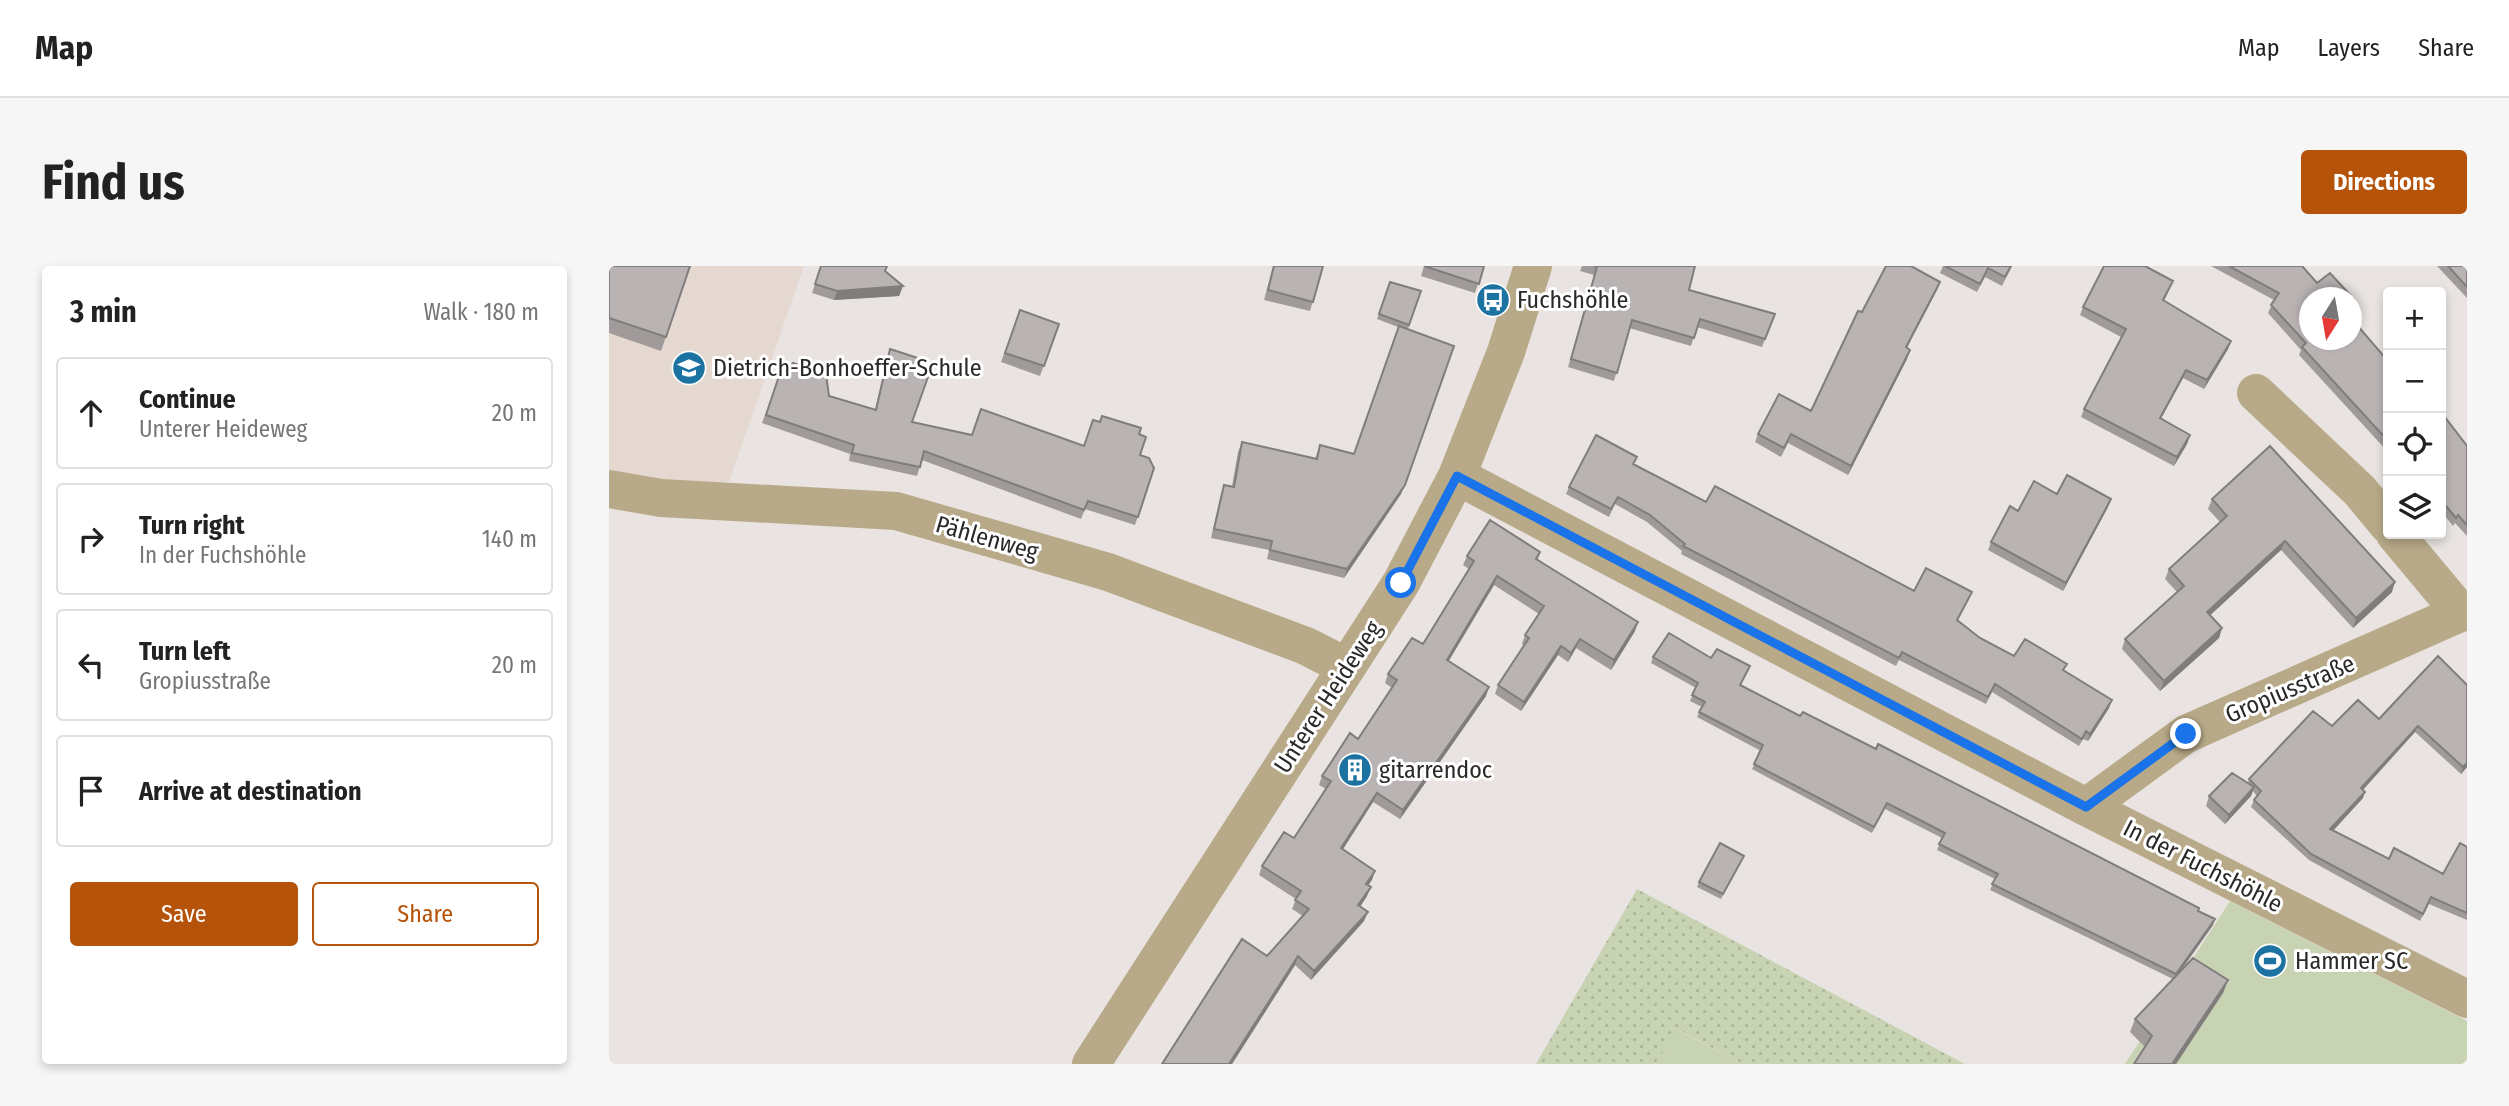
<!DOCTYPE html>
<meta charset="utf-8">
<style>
body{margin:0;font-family:"Fira Sans Condensed",sans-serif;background:#f6f6f6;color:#222}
.controls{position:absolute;right:21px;top:21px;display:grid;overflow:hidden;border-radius:7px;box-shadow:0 4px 10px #0003}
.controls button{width:63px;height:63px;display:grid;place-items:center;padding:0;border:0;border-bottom:2px solid #e0e0e0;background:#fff;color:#222;font:35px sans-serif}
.compass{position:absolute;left:1690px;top:21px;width:63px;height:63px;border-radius:50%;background:#fff;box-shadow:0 4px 10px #0003;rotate:191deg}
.stop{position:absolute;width:21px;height:21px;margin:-16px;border:5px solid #1a73e8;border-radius:50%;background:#fff}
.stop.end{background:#1a73e8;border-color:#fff;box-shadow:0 2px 7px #0008}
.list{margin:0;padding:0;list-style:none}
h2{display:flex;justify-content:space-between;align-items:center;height:91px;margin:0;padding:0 28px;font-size:30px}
h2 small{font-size:23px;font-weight:400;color:#767676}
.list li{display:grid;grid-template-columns:46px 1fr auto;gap:21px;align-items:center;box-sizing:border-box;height:112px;margin:0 14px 14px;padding:0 14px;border:2px solid #e0e0e0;border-radius:7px}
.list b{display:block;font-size:26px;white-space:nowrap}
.list p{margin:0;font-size:23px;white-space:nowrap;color:#767676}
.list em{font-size:23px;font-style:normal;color:#767676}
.actions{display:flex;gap:14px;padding:21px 28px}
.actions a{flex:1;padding:16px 0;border:2px solid #b45309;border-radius:7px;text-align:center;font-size:24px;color:#b45309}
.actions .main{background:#b45309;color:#fff}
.icon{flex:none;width:38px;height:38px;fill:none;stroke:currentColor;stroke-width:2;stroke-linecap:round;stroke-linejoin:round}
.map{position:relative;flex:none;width:1858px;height:798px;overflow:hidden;border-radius:7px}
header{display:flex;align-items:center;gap:42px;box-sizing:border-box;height:98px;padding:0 35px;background:#fff;border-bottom:2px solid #e0e0e0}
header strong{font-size:33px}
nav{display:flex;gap:38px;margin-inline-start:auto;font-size:24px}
.intro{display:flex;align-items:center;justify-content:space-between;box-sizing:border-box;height:168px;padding:0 42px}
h1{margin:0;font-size:49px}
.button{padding:18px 32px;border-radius:7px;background:#b45309;color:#fff;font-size:24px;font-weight:700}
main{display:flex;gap:42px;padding:0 42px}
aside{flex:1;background:#fff;border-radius:7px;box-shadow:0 4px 10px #0003}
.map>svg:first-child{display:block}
</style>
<header>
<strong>Map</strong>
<nav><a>Map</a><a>Layers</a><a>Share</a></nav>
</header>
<div class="intro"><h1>Find us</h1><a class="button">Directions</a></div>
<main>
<aside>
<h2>3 min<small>Walk · 180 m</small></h2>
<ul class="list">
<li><svg class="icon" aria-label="ahead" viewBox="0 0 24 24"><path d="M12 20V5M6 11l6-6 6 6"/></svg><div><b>Continue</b><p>Unterer Heideweg</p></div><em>20 m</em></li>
<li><svg class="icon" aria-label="right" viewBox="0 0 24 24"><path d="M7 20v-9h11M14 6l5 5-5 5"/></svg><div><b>Turn right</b><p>In der Fuchshöhle</p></div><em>140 m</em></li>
<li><svg class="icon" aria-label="left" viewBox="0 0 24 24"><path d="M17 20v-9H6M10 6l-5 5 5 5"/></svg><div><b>Turn left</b><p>Gropiusstraße</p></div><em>20 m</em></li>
<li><svg class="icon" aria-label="arrive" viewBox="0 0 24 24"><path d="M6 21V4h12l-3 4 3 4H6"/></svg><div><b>Arrive at destination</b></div></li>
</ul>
<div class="actions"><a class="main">Save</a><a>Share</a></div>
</aside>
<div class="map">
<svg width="1858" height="798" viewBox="0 0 1858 798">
<defs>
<pattern id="grass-dots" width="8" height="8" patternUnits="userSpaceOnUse" patternTransform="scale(1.75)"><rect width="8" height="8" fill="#c7d3b2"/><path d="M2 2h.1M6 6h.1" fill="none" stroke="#abb599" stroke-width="1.8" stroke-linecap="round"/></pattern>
</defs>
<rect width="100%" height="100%" fill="#e9e4e1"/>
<path fill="#e5d8d1" d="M0 0H195L120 216 48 218 0 204Z"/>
<path fill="url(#grass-dots)" d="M1028 623 1356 798H1133L1070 764 1046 798H927Z"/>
<path fill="#c7d3b2" d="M1621 635 1858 755V798H1516Z
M1069 764 1133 798H1046Z"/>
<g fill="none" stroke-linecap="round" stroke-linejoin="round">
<path stroke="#b8aa88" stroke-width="38" d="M1647 127 1751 225 1779 259
M848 210 1477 541 1858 733
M0 223 52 232 287 245 499 306 697 380 738 401
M1786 268 1852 347
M1477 541 1577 468 1858 344
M482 798 792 317 848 210 897 86 924 0"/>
</g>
<path fill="#a09a9a" d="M0 0H81L52 85 0 67Z
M212 0 276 5 294 20 290 30 225 34 203 27Z
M664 0H714L701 45 655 34Z
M815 0H875L866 27 812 10Z
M973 0H1086L1080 24 1166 48 1153 81 1088 61 1082 80 1020 62 1005 115 959 101 985 9 971 5Z
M1334 0H1403L1393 20 1376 11 1368 26 1331 7Z
M1602 0H1693L1700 32 1779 95V186L1690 89 1692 84 1659 47 1665 34Z
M1828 0H1858V32Z
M1564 15 1555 35 1622 75 1619 83 1595 123 1574 112 1552 152 1581 169 1578 178 1565 200 1472 151 1475 143 1512 71 1471 49 1474 41Z
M781 16 812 25 799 63 792 228 735 312 658 293 660 284 602 272 612 228 615 219 623 220 629 186 633 176 706 193 711 179 745 188 789 61 768 53Z
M1331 16 1328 24 1298 82V93L1239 209 1179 177 1172 191 1146 176 1149 168 1202 145 1253 46Z
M411 44 450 58 431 110 392 96Z
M281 83 303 156 363 169 475 180 530 168 531 189 545 202 526 259 476 243 472 253 313 194 308 210 240 195 241 188 153 157 169 113 266 144 278 92Z
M1832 146 1858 180V270L1846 257 1844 260 1832 245Z
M960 221 1097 236 1305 325 1360 333 1349 354 1371 372 1405 390 1456 405 1500 442 1479 475 1474 473 1470 480 1383 426 1377 438 1290 394 1287 400 1072 288 1073 285 1038 256 1006 238 1000 251 957 228Z
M1448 228 1499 241 1454 325 1379 284 1382 276 1409 245Z
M1603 233 1783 326 1744 362 1672 284 1601 349 1613 362 1610 372 1551 425 1513 383 1516 373 1568 326 1556 313 1560 303 1611 256 1599 243Z
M931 286 929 293 1026 365 1002 404 967 382 959 396 949 389 912 445 886 428 889 419 915 380 913 378 916 369 930 348 885 319 839 395 877 430 791 553 764 536 734 583 766 605 759 619 758 630 751 641 755 655 702 714 686 699 623 798H553L658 690 694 650 683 643 687 633 650 609 653 600 685 572 717 523 710 519 713 510 749 473 783 422 776 417 779 408 814 378 860 303 854 299 858 290Z
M1829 390 1858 501 1852 508 1806 466 1754 524V532L1724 565 1780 593 1834 608 1858 581V654L1820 638 1811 655 1700 594 1642 541 1645 534 1648 530 1644 525 1642 530 1616 558 1597 540 1600 530 1639 517 1640 513 1723 460 1770 453Z
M1044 391 1102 392 1141 400 1132 419 1191 450 1267 483 1589 645 1604 659 1571 706 1619 714 1614 727 1567 798H1525L1536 781 1521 766 1526 753 1564 713 1381 624 1386 613 1328 584 1333 572 1276 543 1263 567 1143 503 1152 485 1088 451 1093 441 1081 435 1087 422 1042 397Z
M1133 594 1112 633 1088 621 1090 616Z"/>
<path fill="#827d7d" d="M1331 16 1328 24 1293 90 1297 81Z
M294 20 290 30 225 34 228 25Z
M1622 75 1619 83 1595 123 1598 114Z
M1301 84 1298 93 1239 209 1242 200Z
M1577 104 1574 112 1548 160 1551 152Z
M1581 169 1578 178 1565 200 1568 191Z
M796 219 792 228 735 312 738 303Z
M1502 233 1499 241 1454 325 1457 317Z
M1676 275 1672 284 1595 355 1598 346Z
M888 310 885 319 835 403 838 394Z
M1786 316 1783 326 1744 362 1747 352Z
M1029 356 1026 365 1002 404 1005 394Z
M1613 362 1610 372 1551 425 1555 415Z
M971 373 967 382 959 396 962 387Z
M952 380 949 389 912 445 915 436Z
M880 421 877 430 791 553 794 544Z
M1503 434 1500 442 1479 475 1481 468Z
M1809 460 1806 466 1750 528 1752 522Z
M1858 497V501L1852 508 1854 501Z
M1645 521 1642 530 1616 558 1620 549Z
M1756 526 1754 532 1719 570 1721 563Z
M768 527 764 536 729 591 732 582Z
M766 605 763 614 754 627 757 618Z
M762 621 758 630 746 648 749 639Z
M759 646 755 655 702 714 705 705Z
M1606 653 1604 659 1565 714 1567 708Z
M689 690 686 699 623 798H620Z
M1619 714 1614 727 1567 798H1563Z"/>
<path fill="#bab3b3" stroke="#827d7d" stroke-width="2" d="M0 0H81L57 71 0 52Z
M212 0H278L276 5 294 20 228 25 206 18Z
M665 0H714L704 36 659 24Z
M815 0H875L870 18Z
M985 0H1086L1080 24 1166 48 1156 73 1091 53 1085 72 1023 54 1008 107 962 93 988 1Z
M1277 0H1302L1331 16 1297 81 1301 84 1242 200 1182 168 1175 182 1149 168 1170 128 1202 145 1249 45 1253 46Z
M1336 0H1402L1396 11 1379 2 1371 18Z
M1495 0H1536L1564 15 1554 34 1622 75 1598 114 1577 104 1551 152 1581 169 1568 191 1475 143 1517 63 1474 41Z
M1620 0H1693L1708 17 1721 7 1745 33 1742 35V32H1700V74H1742V52L1779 95V175L1693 81 1697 77 1662 39 1670 27Z
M1839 0H1858V21Z
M781 16 812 25 800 59 770 48Z
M411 44 450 58 435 100 396 87Z
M790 60 845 80 796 219 738 303 661 284 663 275 605 263 615 219 625 221 633 176 708 193 711 179 745 188Z
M281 83 324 97 303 156 363 169 372 143 475 180 484 154 491 156 493 150 532 162 530 168 537 171 531 189 540 192 545 202 529 251 479 235 475 244 315 185 311 201 243 187 245 179 157 149 169 113 184 97 217 108 220 130 267 144Z
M1832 146 1858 180V259L1849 249 1847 252 1832 234Z
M987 169 1028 191 1024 198 1097 236 1106 220 1305 325 1317 302 1363 326 1348 354 1371 372 1405 390 1416 373 1458 398 1454 404 1503 434 1481 468 1477 465 1473 473 1386 418 1379 431 1293 386 1290 392 1074 280 1076 278 1041 249 1009 231 1002 243 960 221Z
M1661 180 1786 316 1747 352 1676 275 1598 346 1613 362 1555 415 1516 373 1575 320 1560 303 1618 250 1603 233Z
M1458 209 1502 233 1457 317 1382 276 1401 240 1409 245 1425 215 1448 228Z
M881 254 931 286 927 293 1029 356 1005 394 971 373 962 387 952 380 915 436 889 419 920 372 916 369 935 340 888 310 838 394 880 421 794 544 768 527 732 582 766 605 757 618 762 621 749 639 759 646 705 705 689 690 620 798H553L633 673 658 690 700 643 686 634 692 625 653 600 675 566 685 572 722 515 713 510 721 498 741 467 749 473 788 414 779 408 803 372 814 378 865 295 858 290Z
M1060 367 1102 392 1108 383 1141 400 1131 419 1191 450 1194 446 1267 483 1269 478 1590 642 1589 645 1606 653 1567 708 1383 618 1389 608 1330 578 1336 567 1278 537 1265 561 1145 498 1154 479 1090 446 1096 436 1083 429 1089 417 1044 391Z
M1829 390 1858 419V497L1854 501 1809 460 1752 522 1756 526 1721 563 1780 593 1785 582 1834 608 1851 577 1858 581V647L1822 631 1814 648 1702 588 1645 534 1652 525 1640 513 1704 445 1723 460 1749 434 1770 453Z
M1623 507 1645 521 1620 549 1600 530Z
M1111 577 1135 590 1114 628 1090 616Z
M1584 692 1619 714 1563 798H1525L1543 770 1526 753Z"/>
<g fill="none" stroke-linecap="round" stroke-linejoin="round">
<path stroke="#1a73e8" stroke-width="9" d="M792 317 848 210 1477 541 1577 468"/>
</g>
<defs>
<g id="bus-disc" transform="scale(1.75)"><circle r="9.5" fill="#1c73a2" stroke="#fff"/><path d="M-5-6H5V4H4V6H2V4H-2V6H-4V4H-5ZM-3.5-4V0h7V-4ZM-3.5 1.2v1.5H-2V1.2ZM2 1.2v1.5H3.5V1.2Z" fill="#fff"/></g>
<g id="school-disc" transform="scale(1.75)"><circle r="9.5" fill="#1c73a2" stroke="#fff"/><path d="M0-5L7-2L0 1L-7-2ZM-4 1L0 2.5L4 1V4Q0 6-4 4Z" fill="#fff"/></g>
<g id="building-disc" transform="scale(1.75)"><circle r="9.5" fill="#1c73a2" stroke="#fff"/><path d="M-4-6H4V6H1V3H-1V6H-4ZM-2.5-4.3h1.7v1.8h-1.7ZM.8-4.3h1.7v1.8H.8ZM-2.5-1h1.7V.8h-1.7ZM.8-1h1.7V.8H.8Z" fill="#fff"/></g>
<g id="stadium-disc" transform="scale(1.75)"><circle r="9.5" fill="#1c73a2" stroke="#fff"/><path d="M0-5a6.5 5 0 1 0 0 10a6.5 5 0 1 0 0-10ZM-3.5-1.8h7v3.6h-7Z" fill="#fff"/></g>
</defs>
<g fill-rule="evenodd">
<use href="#bus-disc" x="884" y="34"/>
<use href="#school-disc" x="80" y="102"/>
<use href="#building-disc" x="746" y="504"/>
<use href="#stadium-disc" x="1661" y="695"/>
</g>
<g text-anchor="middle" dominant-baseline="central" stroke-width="6" stroke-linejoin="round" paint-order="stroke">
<g font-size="24" fill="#2b2928" stroke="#fff" text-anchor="start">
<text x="908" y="34">Fuchshöhle</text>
<text x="104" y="102">Dietrich-Bonhoeffer-Schule</text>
<text x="770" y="504">gitarrendoc</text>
<text x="1686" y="695">Hammer SC</text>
</g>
<g font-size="24" fill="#2b2928" stroke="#fff">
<text transform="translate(378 272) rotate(16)">Pählenweg</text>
<text transform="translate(1681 423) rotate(-23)">Gropiusstraße</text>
<text transform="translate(719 431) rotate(-57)">Unterer Heideweg</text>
<text transform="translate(1594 600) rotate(27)">In der Fuchshöhle</text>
</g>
</g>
</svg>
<div class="controls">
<button>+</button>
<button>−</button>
<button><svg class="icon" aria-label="locate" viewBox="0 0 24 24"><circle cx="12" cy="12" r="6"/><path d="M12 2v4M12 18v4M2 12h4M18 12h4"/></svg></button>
<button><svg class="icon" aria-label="layers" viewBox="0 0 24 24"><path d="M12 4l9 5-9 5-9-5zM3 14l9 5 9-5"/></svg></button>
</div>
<svg class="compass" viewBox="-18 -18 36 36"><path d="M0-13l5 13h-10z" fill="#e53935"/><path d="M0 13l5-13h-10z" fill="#767676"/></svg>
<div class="stop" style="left:792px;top:317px"></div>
<div class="stop end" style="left:1577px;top:468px"></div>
</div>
</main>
